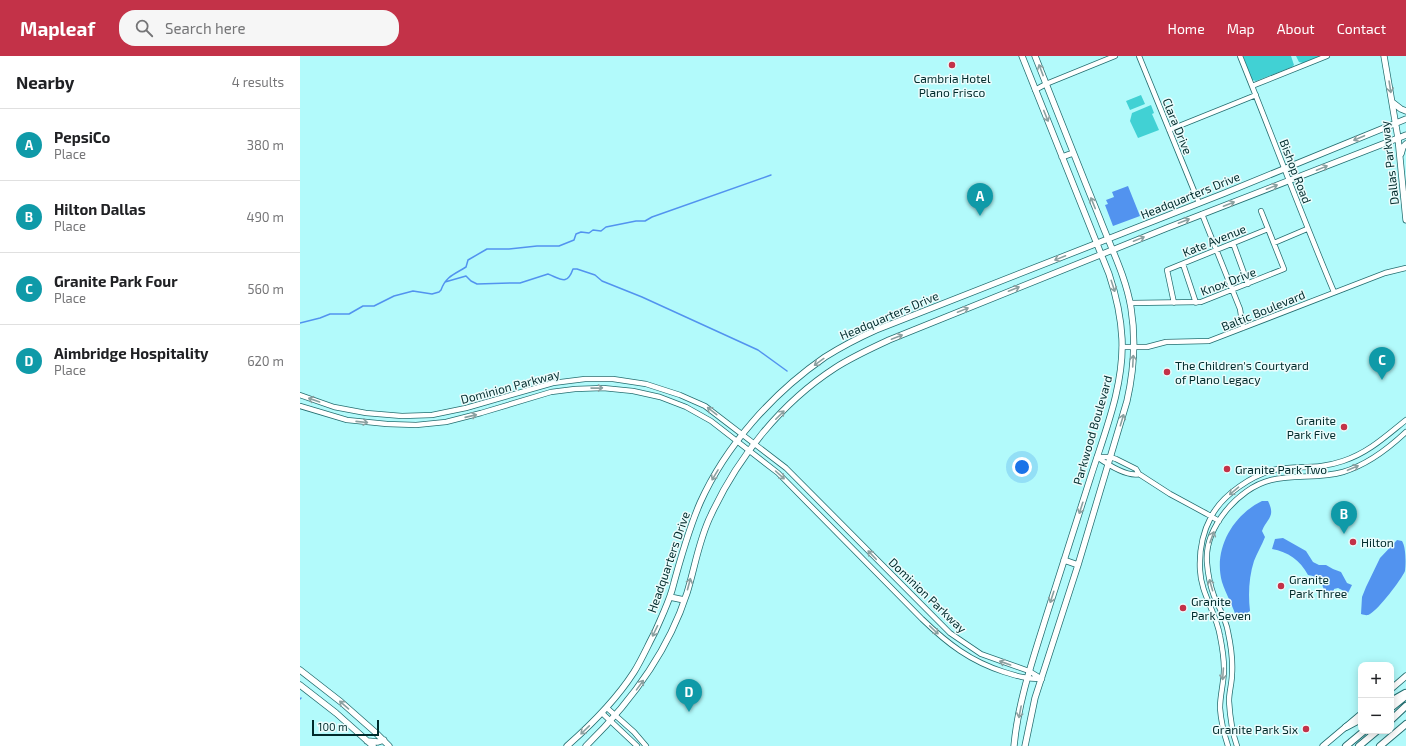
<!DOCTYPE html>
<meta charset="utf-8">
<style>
body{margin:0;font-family:"Exo 2",sans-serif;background:#f6f6f6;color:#202124}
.controls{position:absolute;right:12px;bottom:12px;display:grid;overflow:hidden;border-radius:8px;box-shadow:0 2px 10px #0003}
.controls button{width:36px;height:36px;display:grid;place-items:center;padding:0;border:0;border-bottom:1px solid #e0e0e0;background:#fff;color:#202124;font:20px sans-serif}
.scale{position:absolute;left:12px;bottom:10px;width:67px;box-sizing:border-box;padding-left:4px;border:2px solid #002b2c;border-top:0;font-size:11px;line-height:14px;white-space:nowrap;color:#002b2c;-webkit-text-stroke:3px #ebfcfc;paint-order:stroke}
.you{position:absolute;left:722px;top:411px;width:14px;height:14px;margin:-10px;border:3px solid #fff;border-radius:50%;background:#1a73e8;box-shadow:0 0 0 6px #1a73e833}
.badge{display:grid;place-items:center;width:26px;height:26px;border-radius:50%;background:#c33248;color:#fff;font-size:13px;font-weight:700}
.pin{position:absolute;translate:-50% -33px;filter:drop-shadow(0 1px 2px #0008)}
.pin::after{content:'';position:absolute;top:21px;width:14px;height:12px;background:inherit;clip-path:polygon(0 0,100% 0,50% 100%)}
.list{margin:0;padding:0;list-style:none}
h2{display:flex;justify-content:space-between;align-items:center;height:52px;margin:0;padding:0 16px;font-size:17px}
h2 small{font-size:13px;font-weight:400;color:#757577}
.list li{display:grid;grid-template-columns:26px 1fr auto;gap:12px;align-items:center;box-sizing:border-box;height:72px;padding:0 16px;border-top:1px solid #e0e0e0}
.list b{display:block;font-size:15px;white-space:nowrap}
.list p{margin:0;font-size:13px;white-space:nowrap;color:#757577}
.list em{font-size:13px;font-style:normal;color:#757577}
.icon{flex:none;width:22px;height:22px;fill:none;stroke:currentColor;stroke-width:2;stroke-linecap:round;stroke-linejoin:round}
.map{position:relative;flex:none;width:1106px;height:690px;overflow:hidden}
header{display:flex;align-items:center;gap:24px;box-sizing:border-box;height:56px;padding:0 20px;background:#c33248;color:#fff}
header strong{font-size:19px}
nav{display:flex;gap:22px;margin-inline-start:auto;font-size:14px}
.search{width:280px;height:36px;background:#f6f6f6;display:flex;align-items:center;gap:10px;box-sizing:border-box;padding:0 14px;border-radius:16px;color:#757577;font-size:15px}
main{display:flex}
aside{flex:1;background:#fff}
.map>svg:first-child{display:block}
</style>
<header>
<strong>Mapleaf</strong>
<div class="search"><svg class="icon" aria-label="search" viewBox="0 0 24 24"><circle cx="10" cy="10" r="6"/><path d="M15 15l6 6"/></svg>Search here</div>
<nav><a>Home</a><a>Map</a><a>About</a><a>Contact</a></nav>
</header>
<main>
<aside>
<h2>Nearby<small>4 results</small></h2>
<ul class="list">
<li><span class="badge" style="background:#0f9aa8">A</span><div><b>PepsiCo</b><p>Place</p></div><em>380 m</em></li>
<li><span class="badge" style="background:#0f9aa8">B</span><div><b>Hilton Dallas</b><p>Place</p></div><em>490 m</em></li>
<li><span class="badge" style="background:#0f9aa8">C</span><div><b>Granite Park Four</b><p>Place</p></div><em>560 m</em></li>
<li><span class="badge" style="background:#0f9aa8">D</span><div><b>Aimbridge Hospitality</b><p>Place</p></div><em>620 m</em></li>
</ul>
</aside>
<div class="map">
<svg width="1106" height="690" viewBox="0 0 1106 690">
<rect width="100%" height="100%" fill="#b2fafb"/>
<path fill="#41d1d4" d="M943 0H991L994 9 992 11 956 25 952 24Z
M996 0H1020L1003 7 999 6Z
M841 39 845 48 830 54 826 45Z
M851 49 854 57 852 58 859 74 838 82 830 65 832 57Z"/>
<path fill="#5293ef" d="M828 130 840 160 813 170 805 149 808 148 806 144 814 141 812 136Z
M962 445H968C976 461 967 462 962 475L965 481C962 489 957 497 954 505 949 520 948 539 950 555L937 564C934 551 926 539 922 526 913 493 933 459 962 445Z
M983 482 1006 495 1013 506 1019 509H1026L1033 513 1041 516 1047 527 1052 529 1048 537 1038 532 1034 533 1033 538 1031 540 1025 538C1023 528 1019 520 1008 519 1000 504 988 496 972 493L975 483Z
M1097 484 1102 485C1106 491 1106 507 1105 515 1101 524 1079 553 1070 558 1067 560 1065 559 1061 558L1062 541 1066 531 1080 502Z"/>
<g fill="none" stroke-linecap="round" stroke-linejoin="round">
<path stroke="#5293ef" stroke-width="1.5" d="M145 226 166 220 171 225 177 228 212 227H220L248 218C261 223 267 230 273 213H277L295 219 302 225 342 241 458 294 487 315
M0 267 20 262 30 258H49L63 250H74L94 240 113 235 132 238 139 236 141 234C146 220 155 218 166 211L168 204 187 193H209L237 190H259L274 184 276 178 281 176 289 177 293 174 301 175 306 171 336 165H345L352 161 471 119
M0 643 1 642"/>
<g stroke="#256e70" stroke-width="6">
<path id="minor" d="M839 0 899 147
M940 0C972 79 1001 158 1034 236
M952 30 1027 0
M735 34 746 28 815 0
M869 74 956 39
M902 158 940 253 943 272
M933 187 948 228
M974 187 1007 173
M883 208 896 247
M830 247 901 246 984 213 961 155
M874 247 867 214 968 173
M822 291H847L866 286 909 285 1085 217 1106 212
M0 339 34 351 66 357 102 360 132 359 166 352 253 327 285 323H313L346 328 380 339 405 350 486 412 650 577 681 598 729 615 742 623
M0 350 47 364 87 368 116 369 146 366 181 357 251 336 275 333 303 332 333 335 360 341 386 351 411 365 478 417 622 563C648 588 670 605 704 616 717 620 727 623 740 623
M797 401H810L816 403 836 413 839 418 870 438 907 458 919 465
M797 401C807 408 827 421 839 418
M307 652 334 676 346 690
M302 657 337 690
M928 690C924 678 921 665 920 652 920 639 924 626 924 613 924 602 922 590 920 580 916 556 901 538 900 514 899 495 902 478 911 461 922 439 953 418 978 413 1001 410 1020 413 1043 405 1068 397 1086 380 1106 364
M937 690C932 676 930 661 929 645 929 636 932 627 932 618 933 604 931 590 928 576 926 563 919 552 914 540 910 529 908 519 907 507 904 472 938 432 971 424 994 418 1019 423 1043 416 1067 409 1088 393 1106 376"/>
</g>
<g stroke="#256e70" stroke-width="7">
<path id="major" d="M1084 0 1098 82 1106 164
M1092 46 1101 53 1106 55
M1101 98 1103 91 1106 88
M762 101 773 97
M764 504 778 509
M370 541 384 544
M0 614 41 646 75 676 89 690
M0 629 36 657 73 690
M1091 633 1106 620
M67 685 78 686 84 684
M267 690C292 668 316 644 334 616 342 603 348 589 355 576 361 562 368 548 372 534 380 504 388 475 400 447 426 389 473 337 525 301 541 291 558 282 576 274L925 137 1106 63
M286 690C330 647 368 596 387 537 395 511 399 483 411 459 438 401 481 347 535 312 552 301 570 293 589 284L867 172 1106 79
M714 690C718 646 733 603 746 561 761 515 775 469 790 423 804 378 824 331 822 283 821 261 816 239 809 218L722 0
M725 690 735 642 778 509 827 345C834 314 836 283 831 252 826 221 811 192 800 163 778 109 757 55 735 0
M1023 690 1061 658"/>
</g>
<g stroke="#256e70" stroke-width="8">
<path id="highway" d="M1091 645 1105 637
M1091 652 1106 640
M1091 664 1106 650
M1046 671 1061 663
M1046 690 1064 675
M1059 690 1077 675
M1080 690 1106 668"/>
</g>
<use href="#minor" stroke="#fff" stroke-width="4.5"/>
<use href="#major" stroke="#fff" stroke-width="5.5"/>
<use href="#highway" stroke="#fff" stroke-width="6"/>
</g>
<defs><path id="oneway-shaft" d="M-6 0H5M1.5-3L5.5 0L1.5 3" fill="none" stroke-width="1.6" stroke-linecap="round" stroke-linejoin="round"/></defs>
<g stroke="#8ca0a0">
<use href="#oneway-shaft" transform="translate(741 14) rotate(-111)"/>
<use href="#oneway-shaft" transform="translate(1090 31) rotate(81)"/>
<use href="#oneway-shaft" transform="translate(746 60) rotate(68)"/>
<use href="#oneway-shaft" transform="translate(1059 82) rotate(157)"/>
<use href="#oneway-shaft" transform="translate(1022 112) rotate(-22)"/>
<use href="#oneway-shaft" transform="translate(972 131) rotate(-21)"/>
<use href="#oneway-shaft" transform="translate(793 147) rotate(-112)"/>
<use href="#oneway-shaft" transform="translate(929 148) rotate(-21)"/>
<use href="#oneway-shaft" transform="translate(884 165) rotate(-21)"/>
<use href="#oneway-shaft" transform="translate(839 183) rotate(-22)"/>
<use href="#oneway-shaft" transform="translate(760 202) rotate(158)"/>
<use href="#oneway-shaft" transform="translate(813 230) rotate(72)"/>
<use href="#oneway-shaft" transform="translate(714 233) rotate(-22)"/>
<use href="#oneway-shaft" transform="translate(663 254) rotate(-22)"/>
<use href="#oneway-shaft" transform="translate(597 281) rotate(-21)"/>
<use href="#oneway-shaft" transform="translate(833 305) rotate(-87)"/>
<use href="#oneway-shaft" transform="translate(519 306) rotate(144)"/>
<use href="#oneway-shaft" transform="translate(297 332) rotate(-1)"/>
<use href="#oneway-shaft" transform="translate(14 344) rotate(-161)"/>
<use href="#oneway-shaft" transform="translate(412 355) rotate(-142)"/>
<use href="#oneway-shaft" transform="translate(480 359) rotate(-45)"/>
<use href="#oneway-shaft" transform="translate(171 360) rotate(-13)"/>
<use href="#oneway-shaft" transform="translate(822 364) rotate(-73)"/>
<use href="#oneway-shaft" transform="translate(62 366) rotate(6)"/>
<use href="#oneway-shaft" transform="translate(1053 412) rotate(-23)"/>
<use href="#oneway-shaft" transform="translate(415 419) rotate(121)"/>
<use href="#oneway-shaft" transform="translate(480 419) rotate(42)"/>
<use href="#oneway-shaft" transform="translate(934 435) rotate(140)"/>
<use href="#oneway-shaft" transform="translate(781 452) rotate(108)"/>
<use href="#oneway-shaft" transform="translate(912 481) rotate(-70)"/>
<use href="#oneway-shaft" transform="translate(572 499) rotate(-134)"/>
<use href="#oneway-shaft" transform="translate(389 528) rotate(-75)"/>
<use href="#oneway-shaft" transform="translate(911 529) rotate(-106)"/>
<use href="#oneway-shaft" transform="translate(752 541) rotate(108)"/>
<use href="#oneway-shaft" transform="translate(634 574) rotate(44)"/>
<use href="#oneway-shaft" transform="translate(355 575) rotate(116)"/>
<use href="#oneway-shaft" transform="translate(705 607) rotate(-161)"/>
<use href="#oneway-shaft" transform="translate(923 618) rotate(94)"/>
<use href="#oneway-shaft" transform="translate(340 629) rotate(-54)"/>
<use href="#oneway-shaft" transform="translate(44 649) rotate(-139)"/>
<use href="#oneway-shaft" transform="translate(720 656) rotate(101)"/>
<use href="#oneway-shaft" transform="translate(285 674) rotate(136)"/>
</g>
<g fill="#c33248" stroke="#ebfcfc" stroke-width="1.5">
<circle cx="652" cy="9" r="4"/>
<circle cx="867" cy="316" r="4"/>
<circle cx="1044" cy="371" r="4"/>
<circle cx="927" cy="413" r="4"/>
<circle cx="1053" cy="486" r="4"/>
<circle cx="981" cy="530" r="4"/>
<circle cx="883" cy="552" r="4"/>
<circle cx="1006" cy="673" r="4"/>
</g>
<g text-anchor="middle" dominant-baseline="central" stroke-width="3" stroke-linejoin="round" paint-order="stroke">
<g font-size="12" fill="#002b2c" stroke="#ebfcfc" text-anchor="start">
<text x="652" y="22" text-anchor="middle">Cambria Hotel<tspan x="652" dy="14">Plano Frisco</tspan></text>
<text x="875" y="309">The Children's Courtyard<tspan x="875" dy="14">of Plano Legacy</tspan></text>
<text x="1036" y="364" text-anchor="end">Granite<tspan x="1036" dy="14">Park Five</tspan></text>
<text x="935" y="413">Granite Park Two</text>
<text x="1061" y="486">Hilton</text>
<text x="989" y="523">Granite<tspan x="989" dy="14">Park Three</tspan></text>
<text x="891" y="545">Granite<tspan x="891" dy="14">Park Seven</tspan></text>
<text x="998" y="673" text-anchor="end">Granite Park Six</text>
</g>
<g font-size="12" fill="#002b2c" stroke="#ebfcfc">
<text transform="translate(878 70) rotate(68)">Clara Drive</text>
<text transform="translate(1089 107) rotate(-97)">Dallas Parkway</text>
<text transform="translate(996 115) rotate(69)">Bishop Road</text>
<text transform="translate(890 139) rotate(-22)">Headquarters Drive</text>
<text transform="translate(914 184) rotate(-22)">Kate Avenue</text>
<text transform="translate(928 225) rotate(-21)">Knox Drive</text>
<text transform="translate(963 254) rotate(-22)">Baltic Boulevard</text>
<text transform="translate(589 259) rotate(-23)">Headquarters Drive</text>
<text transform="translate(210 330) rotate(-15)">Dominion Parkway</text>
<text transform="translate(792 374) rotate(-74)">Parkwood Boulevard</text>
<text transform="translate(368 506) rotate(-71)">Headquarters Drive</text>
<text transform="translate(628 539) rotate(44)">Dominion Parkway</text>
</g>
</g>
</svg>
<div class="controls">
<button>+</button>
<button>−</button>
</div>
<div class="scale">100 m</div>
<div class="you"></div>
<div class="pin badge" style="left:680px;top:160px;background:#0f9aa8">A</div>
<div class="pin badge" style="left:1044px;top:478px;background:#0f9aa8">B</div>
<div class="pin badge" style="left:1082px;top:324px;background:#0f9aa8">C</div>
<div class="pin badge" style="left:389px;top:656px;background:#0f9aa8">D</div>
</div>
</main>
